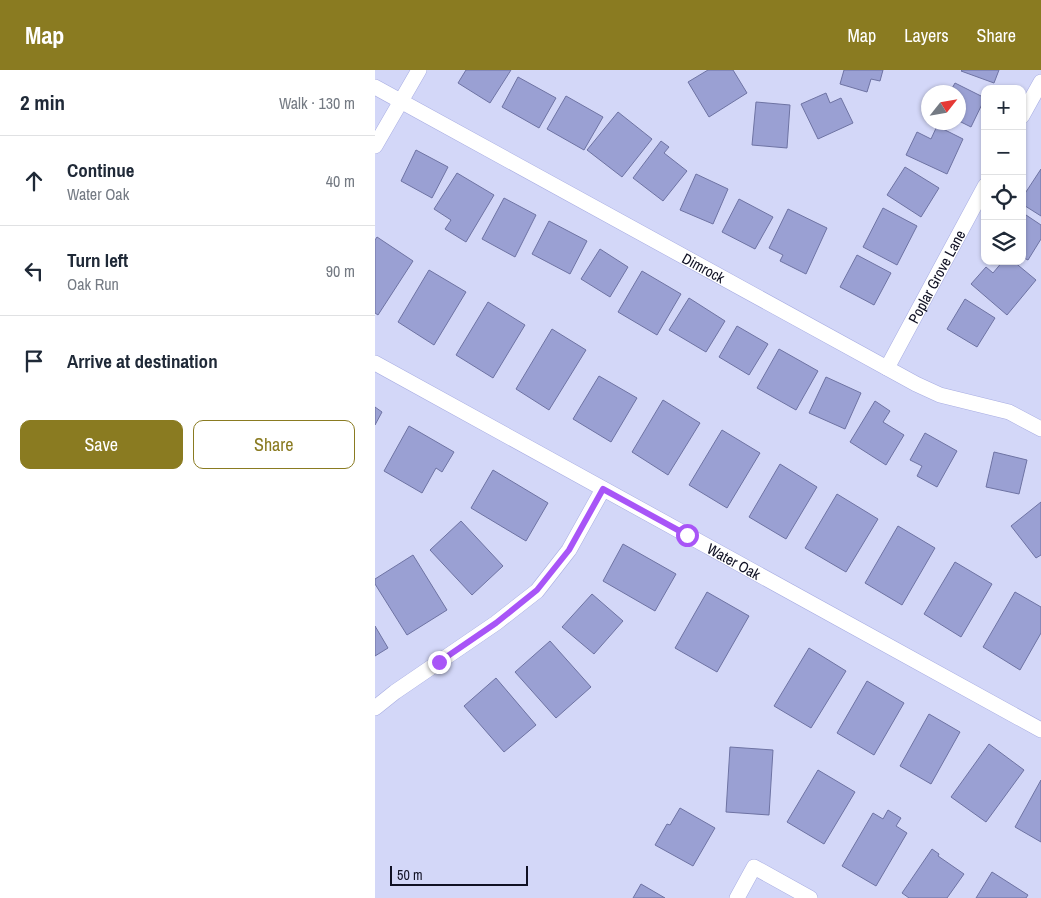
<!DOCTYPE html>
<meta charset="utf-8">
<style>
body{margin:0;font-family:"Archivo Narrow",sans-serif;background:#f6f6f7;color:#1f2937}
.controls{position:absolute;right:15px;top:15px;display:grid;overflow:hidden;border-radius:10px;box-shadow:0 1px 4px #0004}
.controls button{width:45px;height:45px;display:grid;place-items:center;padding:0;border:0;border-bottom:1px solid #e0e1e3;background:#fff;color:#1f2937;font:25px sans-serif}
.compass{position:absolute;left:546px;top:15px;width:45px;height:45px;border-radius:50%;background:#fff;box-shadow:0 1px 4px #0004;rotate:59deg}
.scale{position:absolute;left:15px;bottom:12px;width:138px;box-sizing:border-box;padding-left:5px;border:2px solid #101124;border-top:0;font-size:14px;line-height:18px;white-space:nowrap;color:#101124;-webkit-text-stroke:4px #d3d7f8;paint-order:stroke}
.stop{position:absolute;width:15px;height:15px;margin:-11px;border:4px solid #a855f7;border-radius:50%;background:#fff}
.stop.end{background:#a855f7;border-color:#fff;box-shadow:0 1px 5px #0008}
.list{margin:0;padding:0;list-style:none}
h2{display:flex;justify-content:space-between;align-items:center;height:65px;margin:0;padding:0 20px;font-size:21px}
h2 small{font-size:16px;font-weight:400;color:#747a83}
.list li{display:grid;grid-template-columns:32px 1fr auto;gap:15px;align-items:center;box-sizing:border-box;height:90px;padding:0 20px;border-top:1px solid #e0e1e3}
.list b{display:block;font-size:19px;white-space:nowrap}
.list p{margin:0;font-size:16px;white-space:nowrap;color:#747a83}
.list em{font-size:16px;font-style:normal;color:#747a83}
.actions{display:flex;gap:10px;padding:15px 20px}
.actions a{flex:1;padding:11px 0;border:1px solid #8a7b21;border-radius:10px;text-align:center;font-size:18px;color:#8a7b21}
.actions .main{background:#8a7b21;color:#fff}
.icon{flex:none;width:28px;height:28px;fill:none;stroke:currentColor;stroke-width:2;stroke-linecap:round;stroke-linejoin:round}
.map{position:relative;flex:none;width:666px;height:828px;overflow:hidden}
header{display:flex;align-items:center;gap:30px;box-sizing:border-box;height:70px;padding:0 25px;background:#8a7b21;color:#fff}
header strong{font-size:24px}
nav{display:flex;gap:28px;margin-inline-start:auto;font-size:18px}
main{display:flex}
aside{flex:1;background:#fff}
.map>svg:first-child{display:block}
</style>
<header>
<strong>Map</strong>
<nav><a>Map</a><a>Layers</a><a>Share</a></nav>
</header>
<main>
<aside>
<h2>2 min<small>Walk · 130 m</small></h2>
<ul class="list">
<li><svg class="icon" aria-label="ahead" viewBox="0 0 24 24"><path d="M12 20V5M6 11l6-6 6 6"/></svg><div><b>Continue</b><p>Water Oak</p></div><em>40 m</em></li>
<li><svg class="icon" aria-label="left" viewBox="0 0 24 24"><path d="M17 20v-9H6M10 6l-5 5 5 5"/></svg><div><b>Turn left</b><p>Oak Run</p></div><em>90 m</em></li>
<li><svg class="icon" aria-label="arrive" viewBox="0 0 24 24"><path d="M6 21V4h12l-3 4 3 4H6"/></svg><div><b>Arrive at destination</b></div></li>
</ul>
<div class="actions"><a class="main">Save</a><a>Share</a></div>
</aside>
<div class="map">
<svg width="666" height="828" viewBox="0 0 666 828">
<rect width="100%" height="100%" fill="#d3d7f8"/>
<path fill="#9aa0d3" stroke="#6e73a3" d="M91 0H136L115 33 83 13Z
M333 0H358L372 23 334 47 313 12Z
M469 0H508L505 11 496 9 492 22 465 14Z
M587 0H624L619 13 586 1Z
M143 7 181 28 164 58 127 37Z
M580 13 610 28 596 57 584 51V22H575Z
M451 23 455 33 466 28 478 53 443 69 426 34Z
M191 26 228 47 209 80 172 59Z
M381 32 415 35 412 78 377 75Z
M243 42 277 69 247 107 212 80Z
M562 56 588 69 572 104 531 85 542 62 556 69Z
M286 71 294 77 289 83 312 101 288 131 258 108Z
M41 80 73 97 57 128 26 111Z
M530 97 564 118 546 147 512 125Z
M666 99V146L647 134V128Z
M82 103 119 125 91 172 70 159 76 150 59 139Z
M321 104 353 119 338 154 305 140Z
M129 128 161 145 140 187 107 169Z
M364 129 398 147 380 179 347 162Z
M508 138 542 156 522 195 488 177Z
M413 139 452 158 431 204 405 191 408 185 394 178Z
M648 143 666 155V169L653 190 647 187Z
M174 151 212 171 195 204 157 184Z
M2 167 38 191 3 245 0 243V170Z
M225 179 253 197 235 227 206 209Z
M482 185 516 203 499 235 465 217Z
M628 191H638L661 210 632 245 596 214 611 197 618 203Z
M54 200 91 222 59 275 23 252Z
M267 201 306 224 282 265 243 242Z
M314 228 350 251 331 282 294 260Z
M590 229 620 248 602 277 572 259Z
M113 232 150 255 118 308 81 285Z
M362 256 393 274 374 305 344 287Z
M177 259 211 280 174 340 141 319Z
M404 279 443 301 421 340 382 318Z
M224 306 262 328 236 372 198 349Z
M451 307 486 323 470 359 434 343Z
M288 330 325 353 293 405 257 382Z
M500 331 515 341 508 352 529 365 511 395 475 372Z
M0 337 7 342 0 355Z
M34 356 79 382 67 402 61 398 47 423 9 401Z
M347 360 385 383 352 438 314 415Z
M550 363 582 381 562 417 542 406 547 396 535 390Z
M619 382 652 390 644 424 611 417Z
M405 394 442 417 411 469 374 447Z
M118 400 173 433 151 471 96 438Z
M462 424 503 449 471 502 430 478Z
M666 432V485L661 488 636 456Z
M86 451 128 496 97 525 55 480Z
M523 456 560 478 527 535 490 513Z
M248 474 301 504 280 541 228 511Z
M38 485 72 540 32 565 0 514V509Z
M580 492 617 514 586 567 549 544Z
M332 522 374 546 342 602 300 578Z
M640 522 666 537V563L645 600 608 577Z
M217 524 248 551 219 584 187 557Z
M0 556 13 578 0 586Z
M175 571 216 617 181 648 140 602Z
M434 578 471 601 436 658 399 636Z
M121 608 161 655 129 682 89 636Z
M492 611 529 633 499 685 462 663Z
M554 644 585 662 556 714 525 696Z
M614 674 649 700 611 752 576 727Z
M355 677 398 680 394 745 351 742Z
M443 700 480 722 449 774 412 752Z
M666 710V772L640 757Z
M305 738 340 758 318 796 280 775 292 754 295 755Z
M513 740 526 748 521 756 532 763 501 816 467 796 498 743 508 749Z
M557 779 564 784 563 786 589 804 572 828H534L527 823Z
M617 802 653 825 651 828H601Z
M266 814 290 828H258Z"/>
<g fill="none" stroke-linecap="round" stroke-linejoin="round">
<g stroke="#a8ade2" stroke-width="16">
<g id="minor">
<path id="s1" d="M0 17 541 314 565 325 634 342 666 359"/>
<path d="M647 46 666 12"/>
<path d="M0 76 44 0"/>
<path id="s2" d="M0 293 666 660"/>
<path id="s3" d="M512 298 610 116"/>
<path d="M0 638 20 622 121 553 162 521 194 480 228 419"/>
<path d="M362 828 379 797 435 828"/>
</g>
</g>
<use href="#minor" stroke="#fff" stroke-width="15"/>
</g>
<g fill="none" stroke-linecap="round" stroke-linejoin="round">
<path stroke="#a855f7" stroke-width="6" d="M64 592 121 553 162 520 194 480 228 419 312 465"/>
</g>
<g text-anchor="middle" dominant-baseline="central" stroke-width="5" stroke-linejoin="round" paint-order="stroke">
<g font-size="15" fill="#101124" stroke="#d3d7f8">
<text stroke="none"><textPath href="#s1" startOffset="375">Dimrock</textPath></text>
<text stroke="none"><textPath href="#s3" startOffset="104">Poplar Grove Lane</textPath></text>
<text stroke="none"><textPath href="#s2" startOffset="410">Water Oak</textPath></text>
</g>
</g>
</svg>
<div class="controls">
<button>+</button>
<button>−</button>
<button><svg class="icon" aria-label="locate" viewBox="0 0 24 24"><circle cx="12" cy="12" r="6"/><path d="M12 2v4M12 18v4M2 12h4M18 12h4"/></svg></button>
<button><svg class="icon" aria-label="layers" viewBox="0 0 24 24"><path d="M12 4l9 5-9 5-9-5zM3 14l9 5 9-5"/></svg></button>
</div>
<svg class="compass" viewBox="-18 -18 36 36"><path d="M0-13l5 13h-10z" fill="#e53935"/><path d="M0 13l5-13h-10z" fill="#747a83"/></svg>
<div class="scale">50 m</div>
<div class="stop" style="left:312px;top:465px"></div>
<div class="stop end" style="left:64px;top:592px"></div>
</div>
</main>
